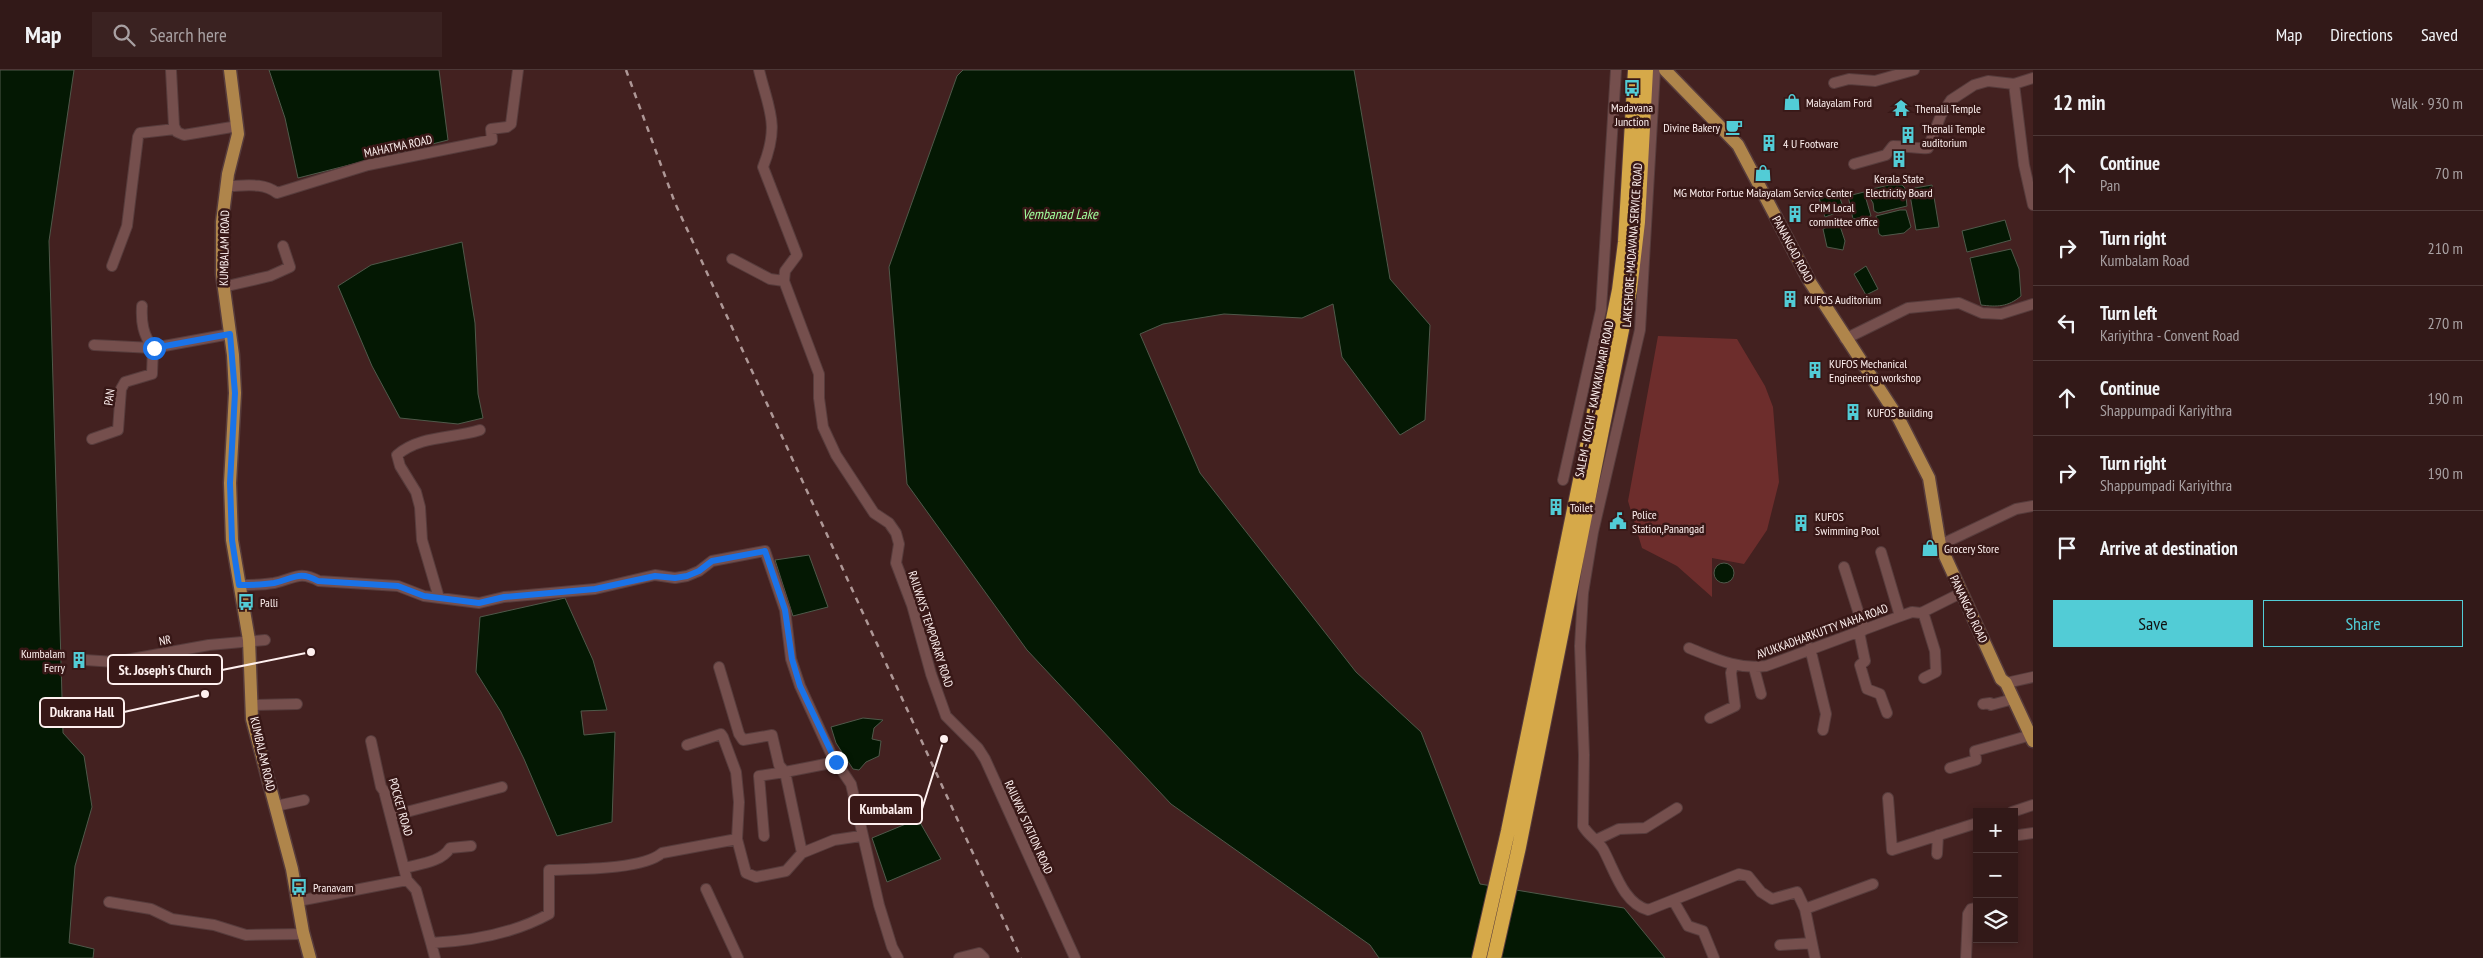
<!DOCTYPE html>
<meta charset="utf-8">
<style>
body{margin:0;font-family:"PT Sans Narrow",sans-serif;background:#3a2221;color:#f1f3f6}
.controls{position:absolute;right:15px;bottom:15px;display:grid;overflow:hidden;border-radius:0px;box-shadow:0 2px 8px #0003}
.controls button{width:45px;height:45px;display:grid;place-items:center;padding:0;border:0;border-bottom:1px solid #4d3837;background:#321918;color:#f1f3f6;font:25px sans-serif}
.stop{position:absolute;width:15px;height:15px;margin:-11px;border:4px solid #1a73e8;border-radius:50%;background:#fff}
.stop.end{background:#1a73e8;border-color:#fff;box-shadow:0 1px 5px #0008}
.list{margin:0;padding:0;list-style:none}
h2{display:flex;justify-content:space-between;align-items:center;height:65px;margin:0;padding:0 20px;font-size:21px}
h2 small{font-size:16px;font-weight:400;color:#a8a0a2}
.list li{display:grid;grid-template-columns:32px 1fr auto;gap:15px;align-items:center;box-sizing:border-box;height:75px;padding:0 20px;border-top:1px solid #4d3837}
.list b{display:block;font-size:19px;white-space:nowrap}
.list p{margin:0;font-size:16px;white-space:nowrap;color:#a8a0a2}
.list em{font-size:16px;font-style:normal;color:#a8a0a2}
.actions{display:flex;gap:10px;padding:15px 20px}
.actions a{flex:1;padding:11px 0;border:1px solid #52ccd6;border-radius:0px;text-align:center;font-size:18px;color:#52ccd6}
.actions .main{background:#52ccd6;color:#111}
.icon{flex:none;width:28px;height:28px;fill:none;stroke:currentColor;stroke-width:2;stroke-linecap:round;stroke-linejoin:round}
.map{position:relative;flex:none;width:2033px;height:888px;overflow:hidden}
header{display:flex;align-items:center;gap:30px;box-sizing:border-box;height:70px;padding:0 25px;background:#321918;border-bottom:1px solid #4d3837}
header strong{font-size:24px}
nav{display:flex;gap:28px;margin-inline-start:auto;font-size:18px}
.search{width:350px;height:45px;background:#3a2221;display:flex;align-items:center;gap:12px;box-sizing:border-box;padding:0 18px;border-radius:0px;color:#a8a0a2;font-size:19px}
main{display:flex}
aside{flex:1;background:#321918}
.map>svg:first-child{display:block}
</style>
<header>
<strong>Map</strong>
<div class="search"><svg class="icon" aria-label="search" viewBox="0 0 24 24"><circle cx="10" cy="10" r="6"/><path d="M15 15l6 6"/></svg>Search here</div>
<nav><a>Map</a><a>Directions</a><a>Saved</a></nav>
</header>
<main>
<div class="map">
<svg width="2033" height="888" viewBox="0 0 2033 888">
<rect width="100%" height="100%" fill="#432120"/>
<path fill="#6d2d2c" d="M1658 266 1737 269 1765 316 1773 337 1779 412 1767 460 1744 494 1712 488V527L1677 496 1642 478 1628 431Z"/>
<path fill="#041803" stroke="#4f594a" d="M0 0H74L49 171 63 663 84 686 92 737 75 796 69 873 94 879 93 888H0Z
M269 0H439L448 70 298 108 285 48Z
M963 0H1354L1390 209 1430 255 1425 350 1400 365 1342 287 1333 234 1302 248 1224 244 1163 254 1140 264 1200 403 1356 602 1421 662 1480 814 1624 838 1665 888H1379L1370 875 1171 734 1027 580 907 414 889 197 957 6Z
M1889 115H1902L1905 118 1907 136 1878 143 1874 141 1873 133 1870 128 1872 119Z
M1932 115 1939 157 1916 160 1909 119Z
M1837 119 1844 140 1825 147 1819 128Z
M1864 122 1871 146 1853 149 1848 126Z
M1900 140H1906L1911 157 1904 163 1882 166 1879 164 1876 146Z
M2005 150 2011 170 1967 182 1962 161Z
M1831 155 1840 156 1845 171 1843 180 1827 177 1823 159Z
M462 172 475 253 478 324 483 348 458 354 400 348 372 296 338 216 371 195Z
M2011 179 2019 199 2021 226C2008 237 1997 237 1981 235L1970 188Z
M1866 196 1878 219 1866 225 1854 204Z
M809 485 828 537 793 546 775 490Z
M1714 503a10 10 0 1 1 20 0a10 10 0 1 1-20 0Z
M565 528 593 590 607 640 581 641 584 665 615 662 612 752 557 766 524 689 501 642 476 602 480 547Z
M863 648 883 650 874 658 872 669 881 671 879 686 866 692 859 700 853 699 836 673 831 657Z
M918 749 941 789 887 812 872 768Z"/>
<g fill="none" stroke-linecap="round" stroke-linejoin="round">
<g stroke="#573c3c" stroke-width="12">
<path id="minor" d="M171 0 174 56 177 62 184 65 238 56
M759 0C769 41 780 54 763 97L797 185 785 201 784 211 819 304V328L823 357 836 385 874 443 889 453 896 463 899 474 896 493 912 535 931 604 946 646 978 678 985 689 1075 888
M1655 0 1640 260 1593 462 1583 523 1580 576 1584 685 1583 756C1588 765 1597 770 1603 779 1615 801 1623 833 1648 840L1739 804 1748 806 1761 822 1772 829 1797 822 1805 839 1815 888
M1834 13 1849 9 1875 11 1914 0
M2014 14 2024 95 2033 135
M1854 94 1886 85 1893 76C1906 76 1916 79 1928 78L1941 45 1951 30 1974 15 1988 11 2014 14 2033 8
M227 116C244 116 263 112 277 123L368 95 492 70 491 59 507 57 511 54 518 0
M732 189 770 209 784 211
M112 196 127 156 138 67 140 63 175 59
M223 217 270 206 290 197 283 176
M142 236C141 252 143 265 153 278
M1845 269 1908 238 1959 233 1982 243 2001 244 2033 234
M94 275 153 278
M92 369 118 360 121 319 125 312 152 304 153 278 230 264
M1563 410 1601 240 1616 0
M1940 475 2016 439 2033 436
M1881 482 1900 546
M1844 497 1864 560
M239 515C251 515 262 515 274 513 294 509 299 500 319 511L398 516 424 526 479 533 504 527 595 519 655 505 675 508 687 506 699 501 712 491 765 481 785 540 791 589 800 616 832 686 851 714 879 835 892 877 898 888
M439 528 422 470 420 437 416 422 400 396 397 385C421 365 452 369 480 360
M1923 542 1935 581 1936 602 1924 608
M1859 562 1865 591 1860 595 1867 619 1880 624 1887 643
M1689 578C1714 588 1737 600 1766 596L1898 547 1912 542 1921 543 1961 523
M1810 578 1826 644 1823 660
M85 590 115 592 209 575 265 570
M719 597 739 664 743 670 772 665 779 695 785 702 836 692
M1754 598 1761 624
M2006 613 2033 607
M1983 634 1990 633 1991 635 2013 629
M253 635 297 634
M1710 648 1735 636 1731 603 1733 595
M371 671 381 717 384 721 407 810
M687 675 721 664 723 667 736 702 739 732 737 769
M1950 698 1976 690 1975 681 2031 665
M1888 728 1892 780 1977 753
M276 736 304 730
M2012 742 2033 735
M391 746 502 717
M2019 765 2033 763
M764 766 759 706 785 702 802 783
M1596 770 1619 759 1645 758 1677 738
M1937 784 1938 765
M404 798C419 794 442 792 450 778L471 776
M706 819 738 888
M1673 830 1688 856 1703 861 1714 888
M298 831 407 810 416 820 431 873C472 871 513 864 549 844V800C577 799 642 800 662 783L737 769 746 803 756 807 786 801 802 783 834 770 861 766
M109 832 151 839 172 849 214 855 246 865 304 864
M1805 839 1873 814
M431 873 435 888
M1780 875 1812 873
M959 888 979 883 984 888
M1966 888 1968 844 1971 839 1977 838"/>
</g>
<g stroke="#573c3c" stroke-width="15">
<path id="major" d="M230 0 238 64 228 104 222 152V204L233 285 235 323 230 413 232 470 249 570 252 649 292 799 303 862 310 888
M1665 0 1738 75 1810 212 1899 349 1929 408 1940 475 2001 609 2006 613 2033 671"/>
</g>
<g stroke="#573c3c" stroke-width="16">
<path id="highway" d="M1479 888 1508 761 1619 220 1625 172 1635 0
M1494 888 1519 777 1630 220 1638 152 1646 0"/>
</g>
<use href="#minor" stroke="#754f4d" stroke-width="10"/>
<use href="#major" stroke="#af854b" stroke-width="12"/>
<use href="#highway" stroke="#d6a949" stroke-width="14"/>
<path stroke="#ae9796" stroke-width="2.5" stroke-dasharray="6 6" stroke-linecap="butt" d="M626 0 675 133 1021 888"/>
</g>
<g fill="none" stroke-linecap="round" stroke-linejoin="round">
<path stroke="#1a73e8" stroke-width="6" d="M154 278 230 264 235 323 230 413 232 470 239 515C251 515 262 515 274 513 293 509 299 500 318 511L398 516 424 526 479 533 504 527 595 519 655 506 675 508 687 506 699 501 712 491 765 481 785 540 792 589 800 616 836 692"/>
</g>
<defs>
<g id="bus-bare" transform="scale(1.35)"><path d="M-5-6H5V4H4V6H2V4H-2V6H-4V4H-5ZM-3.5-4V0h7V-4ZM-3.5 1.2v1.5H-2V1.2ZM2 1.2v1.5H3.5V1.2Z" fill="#52ccd6" stroke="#381817" stroke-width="2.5" paint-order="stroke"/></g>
<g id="shop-bare" transform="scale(1.35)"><path d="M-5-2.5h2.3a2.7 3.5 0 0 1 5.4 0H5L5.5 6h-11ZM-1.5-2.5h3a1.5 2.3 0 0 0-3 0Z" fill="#52ccd6" stroke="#381817" stroke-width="2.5" paint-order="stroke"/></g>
<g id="temple-bare" transform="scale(1.35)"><path d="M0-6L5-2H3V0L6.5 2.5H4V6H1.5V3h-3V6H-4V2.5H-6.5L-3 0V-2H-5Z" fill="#52ccd6" stroke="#381817" stroke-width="2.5" paint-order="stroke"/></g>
<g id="cafe-bare" transform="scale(1.35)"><path d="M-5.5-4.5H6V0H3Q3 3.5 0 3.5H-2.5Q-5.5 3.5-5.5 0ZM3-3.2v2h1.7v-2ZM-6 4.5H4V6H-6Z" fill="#52ccd6" stroke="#381817" stroke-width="2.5" paint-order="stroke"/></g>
<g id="building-bare" transform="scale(1.35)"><path d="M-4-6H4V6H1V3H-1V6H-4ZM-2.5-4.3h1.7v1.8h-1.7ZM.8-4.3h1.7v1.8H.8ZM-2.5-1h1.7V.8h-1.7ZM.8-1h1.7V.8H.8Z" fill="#52ccd6" stroke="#381817" stroke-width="2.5" paint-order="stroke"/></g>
<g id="civic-bare" transform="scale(1.35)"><path d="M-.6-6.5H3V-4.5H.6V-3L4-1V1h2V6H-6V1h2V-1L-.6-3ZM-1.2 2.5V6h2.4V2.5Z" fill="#52ccd6" stroke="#381817" stroke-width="2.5" paint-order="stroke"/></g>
</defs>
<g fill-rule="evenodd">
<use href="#bus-bare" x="1632" y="18"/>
<use href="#shop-bare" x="1792" y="32"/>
<use href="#temple-bare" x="1901" y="38"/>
<use href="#cafe-bare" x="1734" y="57"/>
<use href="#building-bare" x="1908" y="65"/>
<use href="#building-bare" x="1769" y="73"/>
<use href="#building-bare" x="1899" y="89"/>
<use href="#shop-bare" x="1763" y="103"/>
<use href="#building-bare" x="1795" y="144"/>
<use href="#building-bare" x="1790" y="229"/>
<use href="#building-bare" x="1815" y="300"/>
<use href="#building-bare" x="1853" y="342"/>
<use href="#building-bare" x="1556" y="437"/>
<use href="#civic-bare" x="1618" y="451"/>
<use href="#building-bare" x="1801" y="453"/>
<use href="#shop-bare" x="1930" y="478"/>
<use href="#bus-bare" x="246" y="532"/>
<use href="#building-bare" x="79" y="590"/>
<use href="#bus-bare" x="299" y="817"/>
</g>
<g text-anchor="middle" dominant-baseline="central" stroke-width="5" stroke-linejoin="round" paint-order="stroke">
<g font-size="12" fill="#fef0ef" stroke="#381817" text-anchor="start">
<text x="1806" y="32">Malayalam Ford</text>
<text x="1632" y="37" text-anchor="middle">Madavana<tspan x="1632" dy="14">Junction</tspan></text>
<text x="1915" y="38">Thenalil Temple</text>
<text x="1720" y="57" text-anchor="end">Divine Bakery</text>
<text x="1922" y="58">Thenali Temple<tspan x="1922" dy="14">auditorium</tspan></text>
<text x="1783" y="73">4 U Footware</text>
<text x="1899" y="108" text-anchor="middle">Kerala State<tspan x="1899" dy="14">Electricity Board</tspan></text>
<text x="1763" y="122" text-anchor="middle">MG Motor Fortue Malayalam Service Center</text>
<text x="1809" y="137">CPIM Local<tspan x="1809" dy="14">committee office</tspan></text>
<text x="1804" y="229">KUFOS Auditorium</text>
<text x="1829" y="293">KUFOS Mechanical<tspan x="1829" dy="14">Engineering workshop</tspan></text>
<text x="1867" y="342">KUFOS Building</text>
<text x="1570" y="437">Toilet</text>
<text x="1632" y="444">Police<tspan x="1632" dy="14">Station,Panangad</tspan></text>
<text x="1815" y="446">KUFOS<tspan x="1815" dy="14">Swimming Pool</tspan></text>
<text x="1944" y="478">Grocery Store</text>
<text x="260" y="532">Palli</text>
<text x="65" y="583" text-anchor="end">Kumbalam<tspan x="65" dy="14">Ferry</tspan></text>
<text x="313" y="817">Pranavam</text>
</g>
<g font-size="12" fill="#fef0ef" stroke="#381817">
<text transform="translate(398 76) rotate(-12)">MAHATMA ROAD</text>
<text transform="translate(1632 175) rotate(-86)">LAKESHORE-MADAVANA SERVICE ROAD</text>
<text transform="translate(224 178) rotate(-89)">KUMBALAM ROAD</text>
<text transform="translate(1793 179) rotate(62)">PANANGAD ROAD</text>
<text transform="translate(109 327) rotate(-82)">PAN</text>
<text transform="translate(1594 329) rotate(-79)">SALEM - KOCHI - KANYAKUMARI ROAD</text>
<text transform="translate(1969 539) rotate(65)">PANANGAD ROAD</text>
<text transform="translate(931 559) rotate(72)">RAILWAYS TEMPORARY ROAD</text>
<text transform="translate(1822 561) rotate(-20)">AVUKKADHARKUTTY NAHA ROAD</text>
<text transform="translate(165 570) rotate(-10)">NR</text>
<text transform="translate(263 684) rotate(77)">KUMBALAM ROAD</text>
<text transform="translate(401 737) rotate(74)">POCKET ROAD</text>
<text transform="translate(1029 757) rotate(66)">RAILWAY STATION ROAD</text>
</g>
<g font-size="14" font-style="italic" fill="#a1fd9c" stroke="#381817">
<text x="1060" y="144">Vembanad Lake</text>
</g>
</g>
<path fill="none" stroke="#fef0ef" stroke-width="2" d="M311 582L222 600M205 624L124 642M944 669L922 739"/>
<g fill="#fef0ef" stroke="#381817" stroke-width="2">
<circle cx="311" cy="582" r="5"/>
<circle cx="205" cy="624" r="5"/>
<circle cx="944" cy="669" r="5"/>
</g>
<g fill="#381817" stroke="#fef0ef" stroke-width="2">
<rect x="108" y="585" width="114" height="29" rx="5"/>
<rect x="40" y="628" width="84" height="29" rx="5"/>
<rect x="849" y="725" width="73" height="29" rx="5"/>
</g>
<g font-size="14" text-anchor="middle" font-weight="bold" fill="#fef0ef">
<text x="165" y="605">St. Joseph's Church</text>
<text x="82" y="647">Dukrana Hall</text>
<text x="886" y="744">Kumbalam</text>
</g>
</svg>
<div class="controls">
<button>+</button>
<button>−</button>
<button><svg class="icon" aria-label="layers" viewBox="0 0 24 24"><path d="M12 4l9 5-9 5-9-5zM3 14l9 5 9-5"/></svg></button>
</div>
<div class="stop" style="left:154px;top:278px"></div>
<div class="stop end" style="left:836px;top:692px"></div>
</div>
<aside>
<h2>12 min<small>Walk · 930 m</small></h2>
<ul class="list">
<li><svg class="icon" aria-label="ahead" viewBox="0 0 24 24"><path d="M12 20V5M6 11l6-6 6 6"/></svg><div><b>Continue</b><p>Pan</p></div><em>70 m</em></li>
<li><svg class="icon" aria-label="right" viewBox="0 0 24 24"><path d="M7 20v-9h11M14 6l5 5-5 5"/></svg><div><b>Turn right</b><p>Kumbalam Road</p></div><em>210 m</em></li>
<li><svg class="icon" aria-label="left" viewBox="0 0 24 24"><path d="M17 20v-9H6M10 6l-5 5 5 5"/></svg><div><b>Turn left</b><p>Kariyithra - Convent Road</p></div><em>270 m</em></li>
<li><svg class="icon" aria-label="ahead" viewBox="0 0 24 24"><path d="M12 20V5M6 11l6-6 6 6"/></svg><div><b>Continue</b><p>Shappumpadi Kariyithra</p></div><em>190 m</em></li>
<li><svg class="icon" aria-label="right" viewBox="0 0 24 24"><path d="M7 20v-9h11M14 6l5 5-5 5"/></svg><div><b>Turn right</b><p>Shappumpadi Kariyithra</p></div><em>190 m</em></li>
<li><svg class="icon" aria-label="arrive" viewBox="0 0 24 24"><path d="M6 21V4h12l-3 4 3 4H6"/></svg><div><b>Arrive at destination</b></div></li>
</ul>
<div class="actions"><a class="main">Save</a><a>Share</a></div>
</aside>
</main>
